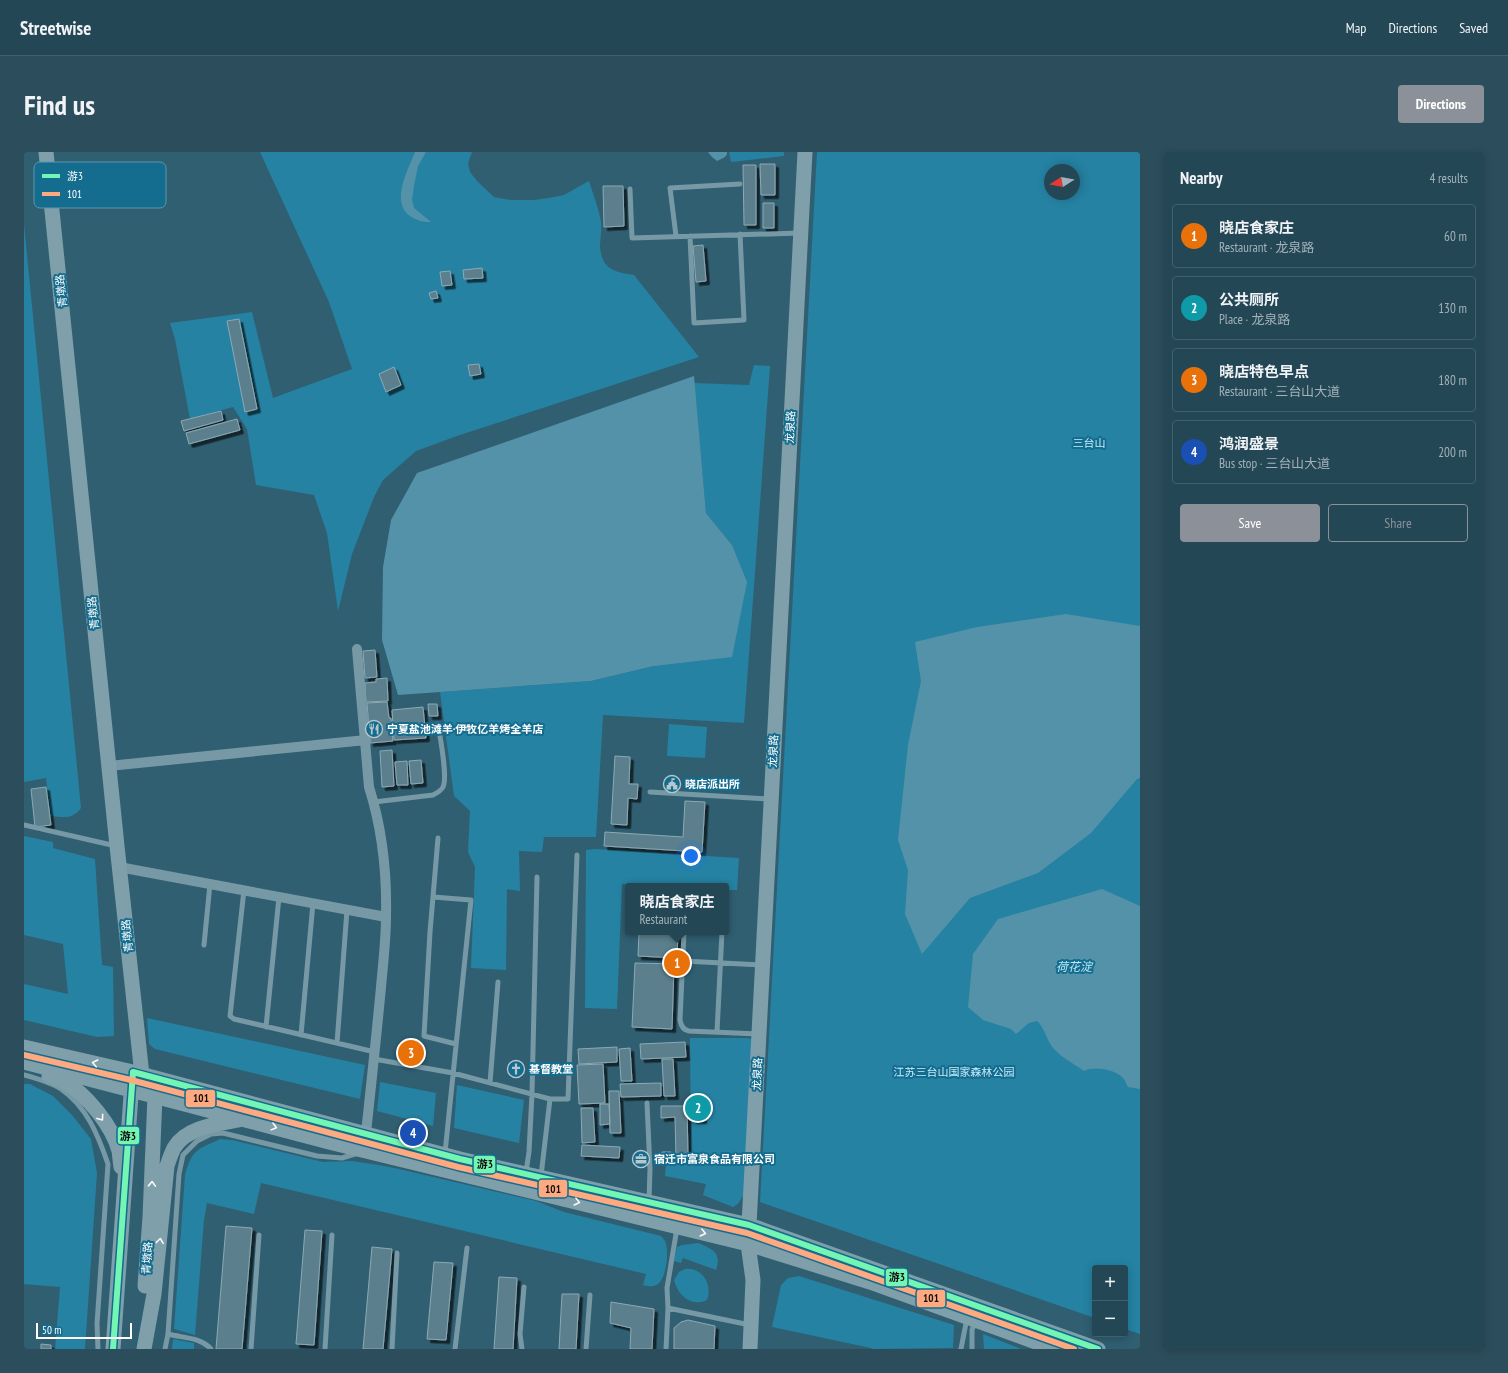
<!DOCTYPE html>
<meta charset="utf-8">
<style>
body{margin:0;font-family:"PT Sans Narrow","Noto Sans SC",sans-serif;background:#2c4e5c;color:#f1f3f6}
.controls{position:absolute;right:12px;bottom:12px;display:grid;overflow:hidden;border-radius:4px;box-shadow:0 2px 10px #0003}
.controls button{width:36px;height:36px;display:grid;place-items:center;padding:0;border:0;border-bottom:1px solid #415f6c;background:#244756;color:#f1f3f6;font:20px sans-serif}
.compass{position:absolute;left:1020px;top:12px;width:36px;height:36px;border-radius:50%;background:#244756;box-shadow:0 2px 10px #0003;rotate:259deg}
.scale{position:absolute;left:12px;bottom:10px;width:96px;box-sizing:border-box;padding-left:4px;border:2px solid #fff;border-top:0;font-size:11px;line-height:14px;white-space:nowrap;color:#fff;-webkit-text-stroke:3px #146c8e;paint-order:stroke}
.you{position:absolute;left:667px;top:704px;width:14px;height:14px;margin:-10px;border:3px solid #fff;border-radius:50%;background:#1a73e8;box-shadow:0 0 0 6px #1a73e833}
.badge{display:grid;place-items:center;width:26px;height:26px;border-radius:50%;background:#8c9099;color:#fff;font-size:13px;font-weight:700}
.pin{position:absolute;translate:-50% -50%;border:2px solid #fff;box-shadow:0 1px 4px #0006}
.popup{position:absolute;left:601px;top:731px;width:104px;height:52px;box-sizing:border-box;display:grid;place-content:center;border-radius:4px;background:#244756;filter:drop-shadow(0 1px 3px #0005);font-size:13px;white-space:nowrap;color:#a3b2b9}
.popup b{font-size:15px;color:#f1f3f6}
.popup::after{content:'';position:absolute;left:50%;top:100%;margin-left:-8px;border:8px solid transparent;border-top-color:#244756}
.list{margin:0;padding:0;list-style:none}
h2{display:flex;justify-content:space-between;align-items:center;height:52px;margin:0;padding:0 16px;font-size:17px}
h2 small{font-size:13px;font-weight:400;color:#a3b2b9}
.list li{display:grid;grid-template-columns:26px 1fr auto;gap:12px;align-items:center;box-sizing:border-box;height:64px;margin:0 8px 8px;padding:0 8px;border:1px solid #415f6c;border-radius:4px}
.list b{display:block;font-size:15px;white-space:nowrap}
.list p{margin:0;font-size:13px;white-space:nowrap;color:#a3b2b9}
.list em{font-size:13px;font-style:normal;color:#a3b2b9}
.actions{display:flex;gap:8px;padding:12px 16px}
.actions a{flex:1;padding:9px 0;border:1px solid #8c9099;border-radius:4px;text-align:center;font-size:14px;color:#8c9099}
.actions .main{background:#8c9099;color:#fff}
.map{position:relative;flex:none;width:1116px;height:1197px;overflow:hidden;border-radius:4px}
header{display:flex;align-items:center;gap:24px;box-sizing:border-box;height:56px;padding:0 20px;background:#244756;border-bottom:1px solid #415f6c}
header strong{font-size:19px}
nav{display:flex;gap:22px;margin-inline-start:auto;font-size:14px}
.intro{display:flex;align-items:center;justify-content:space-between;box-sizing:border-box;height:96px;padding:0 24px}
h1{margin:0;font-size:28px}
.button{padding:10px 18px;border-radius:4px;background:#8c9099;color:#fff;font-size:14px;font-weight:700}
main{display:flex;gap:24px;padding:0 24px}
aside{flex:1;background:#244756;border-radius:4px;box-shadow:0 2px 10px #0003}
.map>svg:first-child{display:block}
</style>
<header>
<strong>Streetwise</strong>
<nav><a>Map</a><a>Directions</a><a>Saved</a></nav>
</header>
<div class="intro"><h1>Find us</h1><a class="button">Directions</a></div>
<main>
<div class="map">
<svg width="1116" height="1197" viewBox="0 0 1116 1197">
<defs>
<filter id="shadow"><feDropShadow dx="3.5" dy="3.5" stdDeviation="0" flood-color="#0009"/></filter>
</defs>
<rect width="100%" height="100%" fill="#305f72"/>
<path fill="#2582a3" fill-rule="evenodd" d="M236 0H448L444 11 446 20 454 30 470 45 486 48H510L525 46 540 43 565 29C569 42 575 57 577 70 578 78 576 87 576 95 578 118 591 120 610 123L675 205 433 284 392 299 359 328 350 345 328 402 314 459 303 381 290 343 232 333 223 277 209 255 166 267 151 187 146 171 228 160 249 246 328 217 305 150Z
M705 0H760V4L707 10Z
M793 0H1116V1182L1101 1177V1116H1071V1166L736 1050ZM1026 18H1050V42H1026Z
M0 72 57 656C48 668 40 665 26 664L22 626 0 630Z
M730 213 746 214 720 571 579 563 572 685H520L518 700 495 699 496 739 483 737 482 818 447 816 451 715 444 700 446 659 430 644 416 540 567 529 630 514 708 393 682 361 670 231 725 233Z
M645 572 683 575 681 606 643 604Z
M0 684 29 690V696L71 707 78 813 89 815 90 884 73 885 0 868V832L44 842 39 792 0 783Z
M571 697 715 706 713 738H702V734H633L598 732 593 857 561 856 562 698Z
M123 866 341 913 336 947 131 897 125 892Z
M666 886H722L729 887 723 1037 714 1052 709 1055 679 1043 682 1032 641 1024 642 1011 667 1013Z
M356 930 412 941 409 974 353 959Z
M0 932H6L29 944 48 963 67 987 73 1021 61 1197H31L36 1135 0 1132Z
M433 933 500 948 495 991 430 976Z
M196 987 208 988 299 1010 328 1009 355 1013 375 1017 512 1049 540 1060 637 1084C639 1087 642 1089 642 1092 645 1102 642 1129 632 1133 628 1135 623 1134 619 1133L622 1122 237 1031 230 1062 183 1051 180 1068 171 1183 150 1177 161 1023C168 997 173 998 196 987Z
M674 1091C689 1097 698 1101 692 1118L659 1106 657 1111 650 1109 653 1095 658 1093Z
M661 1117C678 1115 689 1132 683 1148 667 1155 654 1144 650 1128L655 1120Z
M775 1124 930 1173 929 1196 848 1197 847 1196 748 1175 757 1133 764 1126Z
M959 1182 997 1197H960Z
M149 1187 170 1191V1197H148Z"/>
<path fill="#5492a9" d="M391 0H402L394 14 390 34 388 48 390 56 407 70C398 70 394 69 386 64 366 50 384 18 391 0Z
M684 0H703C704 5 697 7 693 9L688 5Z
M670 224 682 361 708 393 723 430 708 505 630 514 567 529 374 543 358 488 359 415 367 368 393 321Z
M1042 462 1116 474V626L1113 627 1067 681 1014 721 946 746 898 802 881 762 884 718 874 688 884 593 897 529 891 490 953 475Z
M1078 737 1116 754V937L1104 935C1102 931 1100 926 1097 924 1087 917 1071 914 1060 919 1050 912 1037 905 1029 896 1022 887 1021 876 1013 869L1005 871 992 882 987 877 959 868 944 855 949 802 974 767Z"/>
<path fill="#5c7f8d" stroke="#8ca9b4" filter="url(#shadow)" d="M736 12H751V43H737Z
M719 13H732V73H720Z
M579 34H599L600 74 580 75Z
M739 51H750V76H739Z
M679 93 682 129 672 130 669 94Z
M458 116 459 126 440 127 439 118Z
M426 119 428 133 418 134 416 120Z
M412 139 414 146 407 147 405 141Z
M215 167 233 257 221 260 203 169Z
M455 212 457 222 446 224 444 213Z
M370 215 377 233 362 240 355 222Z
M197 259 199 268 160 279 157 269Z
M213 267 216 278 165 292 162 281Z
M351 498 353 525 341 526 339 499Z
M363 526 364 549 342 550 341 531 352 530V527Z
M363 550 365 566H367L369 589 346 591 343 551Z
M404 552H413L414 564H405Z
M399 555 402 586 370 588 368 558Z
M368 598 370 634 358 635 356 599Z
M591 604 606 605 605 632H614L613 647 604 646 603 673 587 672Z
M397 608 399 631 387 632 385 609Z
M383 609 384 633H373L371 610Z
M22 635 27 673 11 675 7 637Z
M661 649 681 650 678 700 580 694 581 680 659 685Z
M615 780H654L653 806 614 804Z
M611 811 650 812 648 877 608 875Z
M661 890 662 905 617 907 616 892Z
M593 895V910L555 912 554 897Z
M606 896 608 929H597L595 897Z
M638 907H649L651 944H640Z
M579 912 581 951 555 952 553 913Z
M637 931V944L597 945 596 932Z
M585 939H595L597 981H586Z
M670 944H679V968H669Z
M576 952H585L586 972 576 973Z
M637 954H663L664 1005H652L651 965 637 966Z
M557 956H569L571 990 558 991Z
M558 993 596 995 595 1006 557 1004Z
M638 1000H647V1007L637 1006Z
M202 1074 228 1076 218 1197H192Z
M281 1078 298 1079 290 1193 272 1192Z
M348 1095 368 1097 359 1197H339Z
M410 1110 429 1111 422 1188 403 1187Z
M475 1125 493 1126 489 1197H470Z
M538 1142H555L552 1197H535Z
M587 1150 630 1157 628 1197H606L607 1176 586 1171Z
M664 1168 691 1174 690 1197H650V1176L657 1170Z
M17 1192 27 1193V1197H17Z"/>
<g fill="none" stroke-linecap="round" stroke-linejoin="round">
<path stroke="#7799a6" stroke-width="5" d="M606 37 608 86 776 81
M652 84 646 36 716 32
M666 84 670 171 720 168 716 82
M626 640 746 647
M350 650 409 643C413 641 417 639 419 635 424 625 416 585 414 572
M0 673 92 694
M414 686 406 780 400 884 432 892
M220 738 206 864 210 867 351 900
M409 745 447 748 421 1001
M660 780 656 868C657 874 659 878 665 879L734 882
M180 793 186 732
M659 809 738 813
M242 875 255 745
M693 880 698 780
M277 883 289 751
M313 891 323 758
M350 907 429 921 526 947H544L553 703
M0 923C11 926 28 931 37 937 63 955 74 983 84 1012L73 1172 74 1197
M466 931 474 830
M623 951 626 1017 625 1049
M502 1020 505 1000 508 942 513 725
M517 1024 526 947
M644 1156 643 1136 653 1076
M144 1182C158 1186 177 1185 187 1197
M141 1197 144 1182 155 1022 159 1003 173 989 187 982 199 981 293 1004 318 1006 334 1001
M227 1197 235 1083
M301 1197 308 1083
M368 1197 373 1101
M431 1197 443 1096
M498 1197 496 1182 500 1135
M562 1197 566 1143
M642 1197 644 1156 726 1173
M937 1197 943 1166
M948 1197V1178L951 1170
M1039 1197 1043 1187"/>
<path stroke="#7799a6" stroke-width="10" d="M333 497 345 635C358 676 363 722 362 765 362 788 359 812 357 835 352 889 346 944 340 999
M85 614 342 588
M95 715 362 765"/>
<path stroke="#7f9faa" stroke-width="15" d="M22 0 93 694 118 923
M0 895 109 920 436 1007 725 1073 1074 1197
M0 910 305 990 724 1092 846 1130 1031 1197
M25 924C30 926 35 927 40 930 62 941 89 975 95 999 96 1004 96 1010 97 1015
M121 1134 126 1065 131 944 130 935
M89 1197 108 929
M120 1197 130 1142 143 1014C145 1008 147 1002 150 996 162 975 194 972 215 968
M726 1197 729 1128 724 1092 781 0"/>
<g stroke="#146c8e" stroke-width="9">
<path id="bus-1" d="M89 1197 109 920 436 1007 725 1073 1074 1197"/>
</g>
<g stroke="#146c8e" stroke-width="9">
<path id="bus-2" d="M0 903 107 928 434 1015 723 1081 1050 1197"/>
</g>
<use href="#bus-1" stroke="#73f6b3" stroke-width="6"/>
<use href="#bus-2" stroke="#ffa980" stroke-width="6"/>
</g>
<defs><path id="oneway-chevron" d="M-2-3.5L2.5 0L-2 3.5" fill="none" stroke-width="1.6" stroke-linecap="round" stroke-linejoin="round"/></defs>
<g stroke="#f9fafb">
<use href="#oneway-chevron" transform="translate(71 911) rotate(-167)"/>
<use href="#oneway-chevron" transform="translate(77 966) rotate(54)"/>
<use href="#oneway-chevron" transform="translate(250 975) rotate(15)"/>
<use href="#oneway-chevron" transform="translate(128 1032) rotate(-88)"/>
<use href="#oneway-chevron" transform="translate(553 1050) rotate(14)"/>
<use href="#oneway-chevron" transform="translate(679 1081) rotate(14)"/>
<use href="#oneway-chevron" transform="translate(136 1089) rotate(-83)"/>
</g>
<defs>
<g id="restaurant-ring" transform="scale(0.9)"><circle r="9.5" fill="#146c8e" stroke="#b7c7ce" stroke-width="1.5"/><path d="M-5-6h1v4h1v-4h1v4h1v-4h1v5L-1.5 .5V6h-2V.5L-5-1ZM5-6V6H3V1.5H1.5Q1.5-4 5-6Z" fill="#b7c7ce"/></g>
<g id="civic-ring" transform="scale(0.9)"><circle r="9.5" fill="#146c8e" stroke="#b7c7ce" stroke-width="1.5"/><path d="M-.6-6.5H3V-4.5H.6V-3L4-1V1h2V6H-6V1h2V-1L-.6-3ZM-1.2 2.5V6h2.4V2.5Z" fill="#b7c7ce"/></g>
<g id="church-ring" transform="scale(0.9)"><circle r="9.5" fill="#146c8e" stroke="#b7c7ce" stroke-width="1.5"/><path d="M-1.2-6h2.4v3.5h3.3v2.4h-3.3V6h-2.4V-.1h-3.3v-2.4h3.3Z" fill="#b7c7ce"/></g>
<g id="office-ring" transform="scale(0.9)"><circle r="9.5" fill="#146c8e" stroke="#b7c7ce" stroke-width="1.5"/><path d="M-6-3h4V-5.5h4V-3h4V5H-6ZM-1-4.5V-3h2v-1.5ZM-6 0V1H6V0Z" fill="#b7c7ce"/></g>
</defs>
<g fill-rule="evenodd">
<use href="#restaurant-ring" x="350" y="577"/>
<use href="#civic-ring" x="648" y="632"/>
<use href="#church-ring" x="492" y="917"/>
<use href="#office-ring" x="617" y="1007"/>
</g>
<g text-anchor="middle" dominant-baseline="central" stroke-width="4" stroke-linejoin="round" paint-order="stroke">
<g font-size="11" fill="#fff" stroke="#146c8e">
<text transform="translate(37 139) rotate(-96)">青墩路</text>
<text transform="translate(766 275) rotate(-87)">龙泉路</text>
<text transform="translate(69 461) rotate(-96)">青墩路</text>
<text transform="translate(749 599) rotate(-87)">龙泉路</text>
<text transform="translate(103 784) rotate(-96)">青墩路</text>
<text transform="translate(733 922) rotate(-87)">龙泉路</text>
<text transform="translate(123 1106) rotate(-86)">青墩路</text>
</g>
<g font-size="11" fill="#c6eefc" stroke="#146c8e">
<text x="1065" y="291">三台山</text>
<text x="930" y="920">江苏三台山国家森林公园</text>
</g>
<g font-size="11" font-weight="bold" fill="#fff" stroke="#146c8e" text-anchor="start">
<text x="363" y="577">宁夏盐池滩羊·伊牧亿羊烤全羊店</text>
<text x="661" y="632">晓店派出所</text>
<text x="505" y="917">基督教堂</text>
<text x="630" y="1007">宿迁市富泉食品有限公司</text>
</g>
<g font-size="12" font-style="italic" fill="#bce9f9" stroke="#146c8e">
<text x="1050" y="814">荷花淀</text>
</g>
</g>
<rect x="10" y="10" width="132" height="46" rx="6" fill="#146c8e" stroke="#5a98b0" stroke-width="1"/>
<rect x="18" y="22" width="18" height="4" fill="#73f6b3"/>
<rect x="18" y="40" width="18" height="4" fill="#ffa980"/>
<g font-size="11" fill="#fff">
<text x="43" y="28">游3</text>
<text x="43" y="46">101</text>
</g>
<g stroke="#146c8e" stroke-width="1.5">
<rect x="161" y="937" width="31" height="19" rx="4" fill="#ffa980"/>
<rect x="93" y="974" width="23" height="19" rx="4" fill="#73f6b3"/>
<rect x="449" y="1003" width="23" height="19" rx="4" fill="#73f6b3"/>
<rect x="514" y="1027" width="30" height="19" rx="4" fill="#ffa980"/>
<rect x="861" y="1116" width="23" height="19" rx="4" fill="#73f6b3"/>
<rect x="892" y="1137" width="30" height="19" rx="4" fill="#ffa980"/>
</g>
<g font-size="11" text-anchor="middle" font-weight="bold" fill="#111">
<text x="177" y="950">101</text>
<text x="104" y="988">游3</text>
<text x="461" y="1016">游3</text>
<text x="529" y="1041">101</text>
<text x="873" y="1129">游3</text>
<text x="907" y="1150">101</text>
</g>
</svg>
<div class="controls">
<button>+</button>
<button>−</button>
</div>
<svg class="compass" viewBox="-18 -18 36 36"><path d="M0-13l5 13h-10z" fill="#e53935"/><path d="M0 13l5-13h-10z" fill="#a3b2b9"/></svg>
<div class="scale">50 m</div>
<div class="you"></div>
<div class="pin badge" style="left:653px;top:811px;background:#e8710a">1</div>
<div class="popup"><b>晓店食家庄</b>Restaurant</div>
<div class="pin badge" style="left:674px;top:956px;background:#0f9aa8">2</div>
<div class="pin badge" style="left:387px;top:901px;background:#e8710a">3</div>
<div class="pin badge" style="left:389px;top:981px;background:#1a4fb4">4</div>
</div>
<aside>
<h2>Nearby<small>4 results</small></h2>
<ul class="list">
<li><span class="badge" style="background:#e8710a">1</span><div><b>晓店食家庄</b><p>Restaurant · 龙泉路</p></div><em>60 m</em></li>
<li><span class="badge" style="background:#0f9aa8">2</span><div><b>公共厕所</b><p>Place · 龙泉路</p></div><em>130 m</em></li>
<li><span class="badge" style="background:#e8710a">3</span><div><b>晓店特色早点</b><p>Restaurant · 三台山大道</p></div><em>180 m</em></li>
<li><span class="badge" style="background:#1a4fb4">4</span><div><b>鸿润盛景</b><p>Bus stop · 三台山大道</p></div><em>200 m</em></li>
</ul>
<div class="actions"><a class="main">Save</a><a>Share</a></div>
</aside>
</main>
